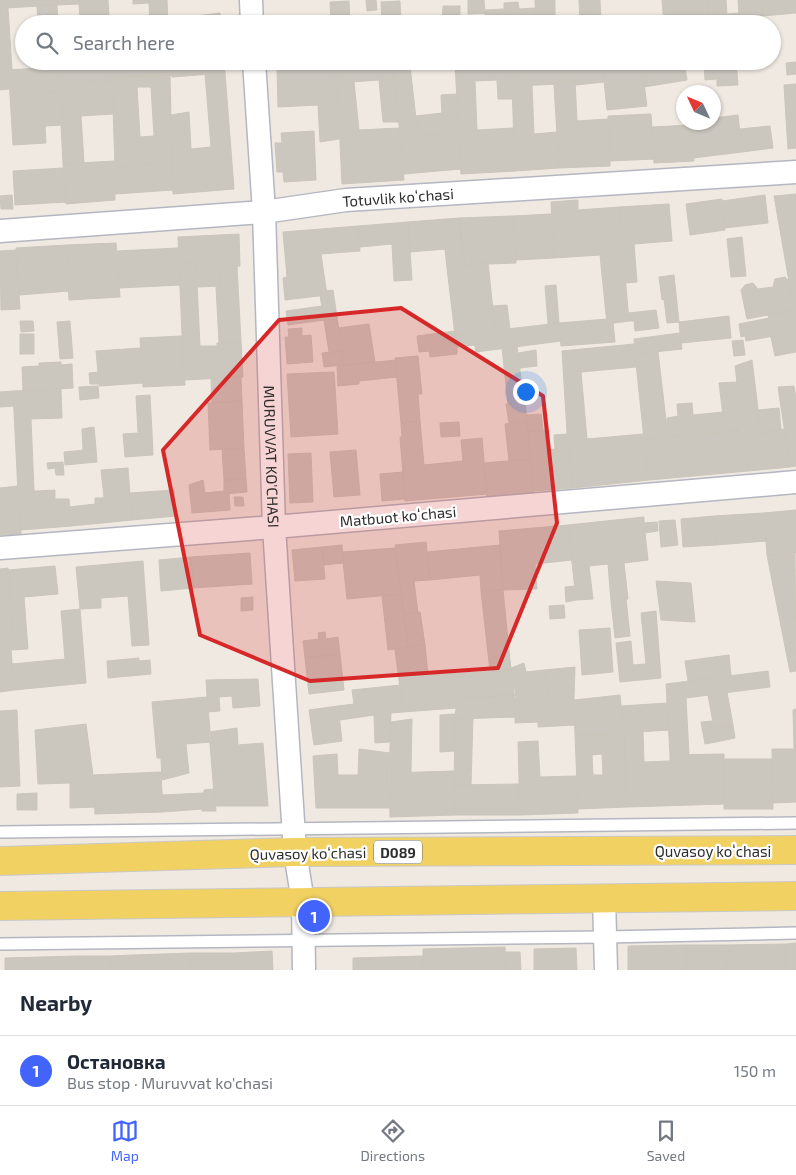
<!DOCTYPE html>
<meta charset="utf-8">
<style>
body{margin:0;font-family:"Exo 2",sans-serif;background:#f2f2f3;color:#1f2937}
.compass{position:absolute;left:676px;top:85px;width:45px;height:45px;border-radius:50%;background:#fff;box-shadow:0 1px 4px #0004;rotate:314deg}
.you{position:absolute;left:525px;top:391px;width:18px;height:18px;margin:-12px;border:4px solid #fff;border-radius:50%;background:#1a73e8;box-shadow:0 0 0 8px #1a73e833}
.badge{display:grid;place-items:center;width:32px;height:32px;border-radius:50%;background:#4264fb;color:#fff;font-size:16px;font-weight:700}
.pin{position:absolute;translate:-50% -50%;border:2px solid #fff;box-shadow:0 1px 5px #0006}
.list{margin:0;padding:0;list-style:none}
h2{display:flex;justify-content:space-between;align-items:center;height:65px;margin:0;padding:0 20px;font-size:21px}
h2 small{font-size:16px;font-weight:400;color:#747a83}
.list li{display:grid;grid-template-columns:32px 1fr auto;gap:15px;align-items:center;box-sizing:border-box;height:70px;padding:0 20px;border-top:1px solid #e0e1e3}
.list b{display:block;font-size:19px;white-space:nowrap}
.list p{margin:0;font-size:16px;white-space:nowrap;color:#747a83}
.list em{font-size:16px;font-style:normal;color:#747a83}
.icon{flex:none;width:28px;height:28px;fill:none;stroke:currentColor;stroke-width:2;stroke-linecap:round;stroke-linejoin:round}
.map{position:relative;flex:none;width:796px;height:970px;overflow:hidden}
.search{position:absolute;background:#fff;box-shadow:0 1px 4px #0004;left:15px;right:15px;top:15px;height:55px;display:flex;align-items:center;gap:12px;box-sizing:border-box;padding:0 18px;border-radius:28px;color:#747a83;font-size:19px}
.sheet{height:135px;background:#fff}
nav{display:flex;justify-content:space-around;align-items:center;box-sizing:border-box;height:70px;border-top:1px solid #e0e1e3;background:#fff;font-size:14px;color:#747a83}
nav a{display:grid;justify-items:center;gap:2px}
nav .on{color:#4264fb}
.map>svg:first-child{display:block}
</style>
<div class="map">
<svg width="796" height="970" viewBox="0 0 796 970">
<rect width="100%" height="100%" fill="#efe9e1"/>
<path fill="#cbc7bf" stroke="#cbc5ba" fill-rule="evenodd" d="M0 0H6V8H8L12 70H8L9 89 0 90Z
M6 0H57V5L6 8Z
M57 0H108L109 17 80 18 79 4 57 5Z
M133 0H167L168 24H150L149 3 133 4Z
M366 0H376L377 10 367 11Z
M468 0H484L485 13 468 14Z
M535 0H555V24H536Z
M579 0H600L601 24H580Z
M662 0H707L709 24H664Z
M707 0H726L727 14 739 13V17H748L749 24H709Z
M738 0H762L763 16 739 17Z
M762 0H796V13L763 16Z
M349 1 350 24H331L330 2Z
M400 1 401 24H382L381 2Z
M518 2 519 9 535 8 536 24H485V10L504 9V3Z
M57 5 58 24H38L37 6Z
M443 6H460V24H442Z
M220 13 221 24H197L196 16Z
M617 16V22L642 20V24H601V18Z
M96 17H107L108 24H97Z
M40 61H60L62 91 10 95 8 70 40 68Z
M60 61H111L112 81 61 84Z
M111 61H171L172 75 112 78Z
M171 61H224L225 73 172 77Z
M333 61H435V65L336 68V65H333Z
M512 61V99H498L497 80 475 81 477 130 513 128 515 171 461 174 455 63Z
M560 61H602L604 82 576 85 575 81 561 82Z
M602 61H641L647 106 607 110Z
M641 61H684L687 80 644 87Z
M704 61H736L738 85 717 86V79L705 80Z
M796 62V74L787 75 786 63Z
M561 64 562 84 512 86V66Z
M336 65 339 139 320 142 318 105 278 107 277 68Z
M393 66 399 122H383L379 80 337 83 336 68Z
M393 66H410L418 136 443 134 442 116 458 115 461 169 404 174Z
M225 73 234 189 173 194 171 115 189 112 191 149 211 147 205 74Z
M170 75 172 162 115 167 112 78ZM137 87H151L154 136 140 137Z
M112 81 113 114 81 116 84 163 63 164 61 125H64L61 84Z
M575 81 577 121 608 119 610 166 559 168 554 85 562 84 561 82Z
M354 82 359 130 399 128 404 180 342 184 337 83Z
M796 84V117L786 118 784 85Z
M532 85 534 134 557 132 559 168 515 171 512 86Z
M62 91 64 125 45 126 46 143 13 145 10 95Z
M457 94 458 115 442 116 441 95Z
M442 113 443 134 418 136 416 116Z
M651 114 654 159 610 161 608 116Z
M738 115 742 152 693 158 689 122H714V118Z
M796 117V148L788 149 786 118Z
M690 125 694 161 654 163 652 127Z
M770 126 773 148 742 152 740 129Z
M314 131 316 180 284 182 283 172H277L275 143H282L281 133Z
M114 161 115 200 66 204 63 164Z
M172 162 173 190 115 194V167Z
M63 168 66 202 15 205 13 171Z
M796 194V310H794L774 196Z
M12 195 13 209H1L0 196Z
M765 195 768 223 725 228 722 201Z
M722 199 725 230 690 235 686 204Z
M578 200V210L619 207 629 321 607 324 600 255 554 258 551 202Z
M669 204 672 241 634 244 637 282 625 283 619 207Z
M551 214 554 258 516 260 513 216Z
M513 216 516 263 488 264V262L465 265 459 218Z
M459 218 465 265 447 268 445 249 410 252 408 222Z
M408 222 412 280 394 281 392 244 360 247 358 226Z
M358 226 360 251 321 254 327 295 285 300 283 278 287 277 283 232Z
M239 234 240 266 219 267 220 286 198 287 196 263 179 264 178 237Z
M742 237 746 276 731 277 727 239Z
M116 243 120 297 69 300 66 245Z
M66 245 69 291 19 295 16 248Z
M178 248 180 285 119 288 117 251Z
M16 250 20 309 1 310 0 251Z
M488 262 495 330 455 335 447 268Z
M196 263 200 346H217V343L241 342 243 377 184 380 179 264Z
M237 266 241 342 219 343 216 287 220 286 219 267Z
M674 275 679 322 667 323 664 299 662 300 659 277Z
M785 277 789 281 794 310 747 319 741 290 745 285 753 283 758 289 773 287 775 279Z
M556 285 559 323 548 324 545 286Z
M333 290 342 351 329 352 320 295H327L326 291Z
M507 305 510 329 495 330 493 306Z
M322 306 324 320 288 325 286 311Z
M656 310 659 328 635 331 634 321H629L628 313Z
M794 310H796V332L746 341 745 336 741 337 739 324 769 318 768 315Z
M729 316 731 338 681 343 679 322Z
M607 319V324L613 323 615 342 561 346 559 323Z
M20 321H33L34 331 21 332Z
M70 321 73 358 60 359 57 322Z
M559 323 561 341 476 352 473 333Z
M369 324 375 362 343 365 338 328Z
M302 328V336L311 335 313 362 287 364 285 337H289L288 329Z
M455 331V335L473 333 475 345 457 347V354L430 357 429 351 419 352 417 336Z
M796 332V352L775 356 771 337Z
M680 333 682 349 635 354 634 339Z
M20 334H34V354H20Z
M182 336 185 385 143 387 140 338Z
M743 340 745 355 734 356 732 341Z
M634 344 636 367 581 372 562 351Z
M517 347 524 402 508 404 502 348Z
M141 348 143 383 99 386V384H90L89 373 98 372 96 351Z
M536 350 537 366 520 368 518 353Z
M342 351 343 365 324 367 322 353Z
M562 351 581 372 587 439 643 434 649 480 573 488 568 448Z
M658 352 668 437 644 439 635 354Z
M418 356 422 394H418L420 421 401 423 395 358Z
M396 360 397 377 359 381V384L338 386 337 366Z
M752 360 761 433 784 429 790 467 748 471 735 366Z
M61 362V365L72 364 73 388 23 391 22 367 39 366V363Z
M334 372 338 434 291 437 287 374Z
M241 377 242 401 212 403 211 379Z
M737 382 742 430 725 432 719 383Z
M98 386 99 398 80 400 79 387Z
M794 386 796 398V446L787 447 778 387Z
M61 389 62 418 31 419 34 491 18 492 13 391Z
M13 391 14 406 0 407V392Z
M150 395 152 432H138L136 396Z
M242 401 244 448 210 450 208 403Z
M525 402 527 422 509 423 506 404Z
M692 403 693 415 723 412 725 432 668 437 667 418 678 416 677 404Z
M779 408 781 430 761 433 758 410Z
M541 414 543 430 528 432 527 415Z
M420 421 424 465 463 461 461 440 482 438 487 494 405 501 400 437H402L401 423Z
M459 422 460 436 441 437 440 423Z
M527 422 531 459 509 461 505 424Z
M94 427 96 449 83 450 82 429Z
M547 430 548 450 568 448 573 488 533 491 528 432Z
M742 430 748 471 649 480 644 439Z
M152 432 153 455 125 457 123 434Z
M567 434 568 448 555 449 554 435Z
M796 446V466L790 467 787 447Z
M244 448 246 479 224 480 222 449Z
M96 449 97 462 65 465 64 452Z
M356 450 360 495 334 497 330 452Z
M311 453 313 502 290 503 288 454Z
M531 459 534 495 487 499 484 463Z
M63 462 64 475H56L55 468 48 469 47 463Z
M128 468 130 495 104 497 101 470Z
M403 472 405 499 382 501 380 474Z
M246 479 247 492 224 494V480Z
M203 480 205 493 224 491V494L229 493 230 510 192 513 189 485Z
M18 486 21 534 0 535V488Z
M55 490V499H69L71 526 21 530 18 492Z
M174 490 176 516 132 520 130 493Z
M130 495 132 520 102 523 101 498Z
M234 497H243L244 506H235Z
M95 498H101L102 523 71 526 69 507 95 504Z
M796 510V553L767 555 764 513Z
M764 513 766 541 716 545 714 516Z
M714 516 716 545 683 547 681 519Z
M644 517V523L657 522 658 531 645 533 648 560 624 563 628 599 611 601 608 564 589 566 593 599 576 600 568 525Z
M675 520 678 545 661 547 659 521Z
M568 525 572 560 535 564 537 589 503 590 499 531Z
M426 542 430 580 414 581 418 613 404 615 395 545Z
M342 545 343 563 324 565 322 547Z
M500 545 503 590 481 591 480 575 430 580 427 552Z
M322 547 325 579 295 581 292 550Z
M395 548 401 594 347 599 342 552Z
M250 553 252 584 193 588 191 557Z
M795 554 796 671 790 672 767 555Z
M191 557 193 588 161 591 159 560Z
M143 561 149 645 132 646 128 596 101 598V608L80 609 76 567Z
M55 566 58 594 24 597 28 649 11 650 10 636H13L8 570Z
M8 568 13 636 0 637V569Z
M656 581 691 583 695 622 661 620Z
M575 586 576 600 566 602 565 587Z
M503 590 511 670 490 671 481 591Z
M401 594 408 647 388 650 382 596Z
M253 597V610L241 611V598Z
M626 599 630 636 615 638 611 601Z
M564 605 565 618 550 619 549 606Z
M80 609 86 683 14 690 12 664 65 659 61 611Z
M656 611 661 678 620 682 616 643 631 641 633 665 646 664 641 613Z
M420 612 425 645 408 647 404 615Z
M610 628 613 672 582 675 579 630Z
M325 632 326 639 338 637 340 654 305 658 303 641 319 639 318 633Z
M10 636 14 690 0 692V637Z
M425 645 428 675 511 670 516 695 457 698 456 708 403 712 395 649Z
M340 654 344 690 309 694 305 658Z
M729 655 731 676 688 681 685 661Z
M139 658V661L150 660 151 674 108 678 107 661Z
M524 663 526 672 544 670 549 699 515 700 511 668Z
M575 667 574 697 549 699 544 670Z
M768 671 770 687 686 698 689 755H670L666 684Z
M258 679 260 706 233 708 232 696 219 697 220 711 208 712 206 680Z
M400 685 403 712 391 713 390 742 375 743 374 715 340 720 338 706 354 704 352 690Z
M727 692 733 725 714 728 708 695Z
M516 695 515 717 455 719 457 698Z
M620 695 624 733 575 735 574 700Z
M207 697 211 742 186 744 189 773 162 780 161 758H157L152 702Z
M574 697 575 725 538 727V722L515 723V700Z
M667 703 669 730 624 733 622 706Z
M338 706 342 741 314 745 309 710Z
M796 709V749H794L793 710Z
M17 710 20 786 0 787V711Z
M455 714 454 751 440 752V715Z
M473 718 471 785H454L455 719Z
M412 719 411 772 389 773 391 722Z
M712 721 716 742 705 744 701 722Z
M86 724 93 775 95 807 70 808V783L38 784 35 730Z
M733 725 735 738 716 742 714 728Z
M237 728 238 745 263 743 268 806H215L209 732Z
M643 732 644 762 670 761V755L724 754V804L627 807 624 733Z
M624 733 627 807 578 809 575 735ZM602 754 603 775H593L592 755Z
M538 741 540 777 576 776 578 813 520 815 518 742Z
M359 749 390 753V808H316L313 756 337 754 338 775H358Z
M772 749H796V802L773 803Z
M724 759H772L773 809H724Z
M454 771 455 815 390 817 389 773Z
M161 772 163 812 95 814 93 775Z
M519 784 520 815H455L454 785Z
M214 789 216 811H202V809L163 812 162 795 204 793V790Z
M37 793V810H17V794Z
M796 943V970H786V944Z
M786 944V970H726L725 945Z
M686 945H725L726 970H687Z
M686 945 687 970H628V946Z
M505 947 506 970H423V949Z
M576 948 577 970H534V949Z
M272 951 273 970H235V953Z
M505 952H520L521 970H506Z
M191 953H235V970H191Z
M191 953V970H133V955Z
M133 955V970H111V956Z
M77 956H111V970H78Z
M77 956 78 970H5V958Z
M423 956V970H353V958Z"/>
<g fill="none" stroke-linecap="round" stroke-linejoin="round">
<g stroke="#b4b7c1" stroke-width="14">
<path id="lane" d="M0 832 796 823
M0 944 605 937 796 933"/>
</g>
<g stroke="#b4b7c1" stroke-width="25">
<g id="street">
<path d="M251 0 252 24"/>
<path id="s1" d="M254 61 264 212 274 527 295 852 303 902 304 970"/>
<path d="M0 231 264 212 346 200 796 172"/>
<path d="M0 548 274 527 796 482"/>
<path d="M604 898 606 970"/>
</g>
</g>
<g stroke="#c9c9c9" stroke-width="30">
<path id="primary" d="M0 861 295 852 796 850
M0 906 796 896"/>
</g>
<use href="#lane" stroke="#fff" stroke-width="11"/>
<use href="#street" stroke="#fff" stroke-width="22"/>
<use href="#primary" stroke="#f2d163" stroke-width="28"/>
</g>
<path fill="#d62828" fill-opacity="0.2" stroke="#d62828" stroke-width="4" stroke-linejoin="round" d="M401 308 543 396 557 523 498 668 310 681 200 635 163 450 279 320Z"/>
<g text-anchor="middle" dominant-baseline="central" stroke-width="4.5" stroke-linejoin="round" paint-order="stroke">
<rect fill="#fff" stroke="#6d6d6d" stroke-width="1" x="374" y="840.5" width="48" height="23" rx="4"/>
<g font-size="14" font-weight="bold" fill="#2e2e2e">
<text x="398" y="852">D089</text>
</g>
<g font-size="15" fill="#2e2e2e" stroke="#fff">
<text transform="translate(398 197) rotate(-4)">Totuvlik koʻchasi</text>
<text stroke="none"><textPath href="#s1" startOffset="396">MURUVVAT KO'CHASI</textPath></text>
<text transform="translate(398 516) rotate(-5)">Matbuot koʻchasi</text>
<text x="713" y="851">Quvasoy koʻchasi</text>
<text transform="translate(308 853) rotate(-1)">Quvasoy koʻchasi</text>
</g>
</g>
</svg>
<svg class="compass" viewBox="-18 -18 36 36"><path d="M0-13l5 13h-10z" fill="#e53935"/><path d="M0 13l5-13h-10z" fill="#747a83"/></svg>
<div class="you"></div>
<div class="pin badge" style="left:314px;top:916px">1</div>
<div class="search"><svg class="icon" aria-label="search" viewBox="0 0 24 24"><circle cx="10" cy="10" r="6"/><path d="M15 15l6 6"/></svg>Search here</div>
</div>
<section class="sheet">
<h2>Nearby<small></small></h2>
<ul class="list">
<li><span class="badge">1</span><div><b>Остановка</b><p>Bus stop · Muruvvat ko'chasi</p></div><em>150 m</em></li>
</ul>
</section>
<nav>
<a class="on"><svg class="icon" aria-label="map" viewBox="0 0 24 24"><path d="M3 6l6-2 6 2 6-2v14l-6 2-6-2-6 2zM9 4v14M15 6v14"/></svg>Map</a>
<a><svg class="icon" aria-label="directions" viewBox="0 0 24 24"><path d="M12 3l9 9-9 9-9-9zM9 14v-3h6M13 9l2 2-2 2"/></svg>Directions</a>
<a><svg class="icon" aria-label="saved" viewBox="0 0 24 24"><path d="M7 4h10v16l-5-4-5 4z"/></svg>Saved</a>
</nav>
